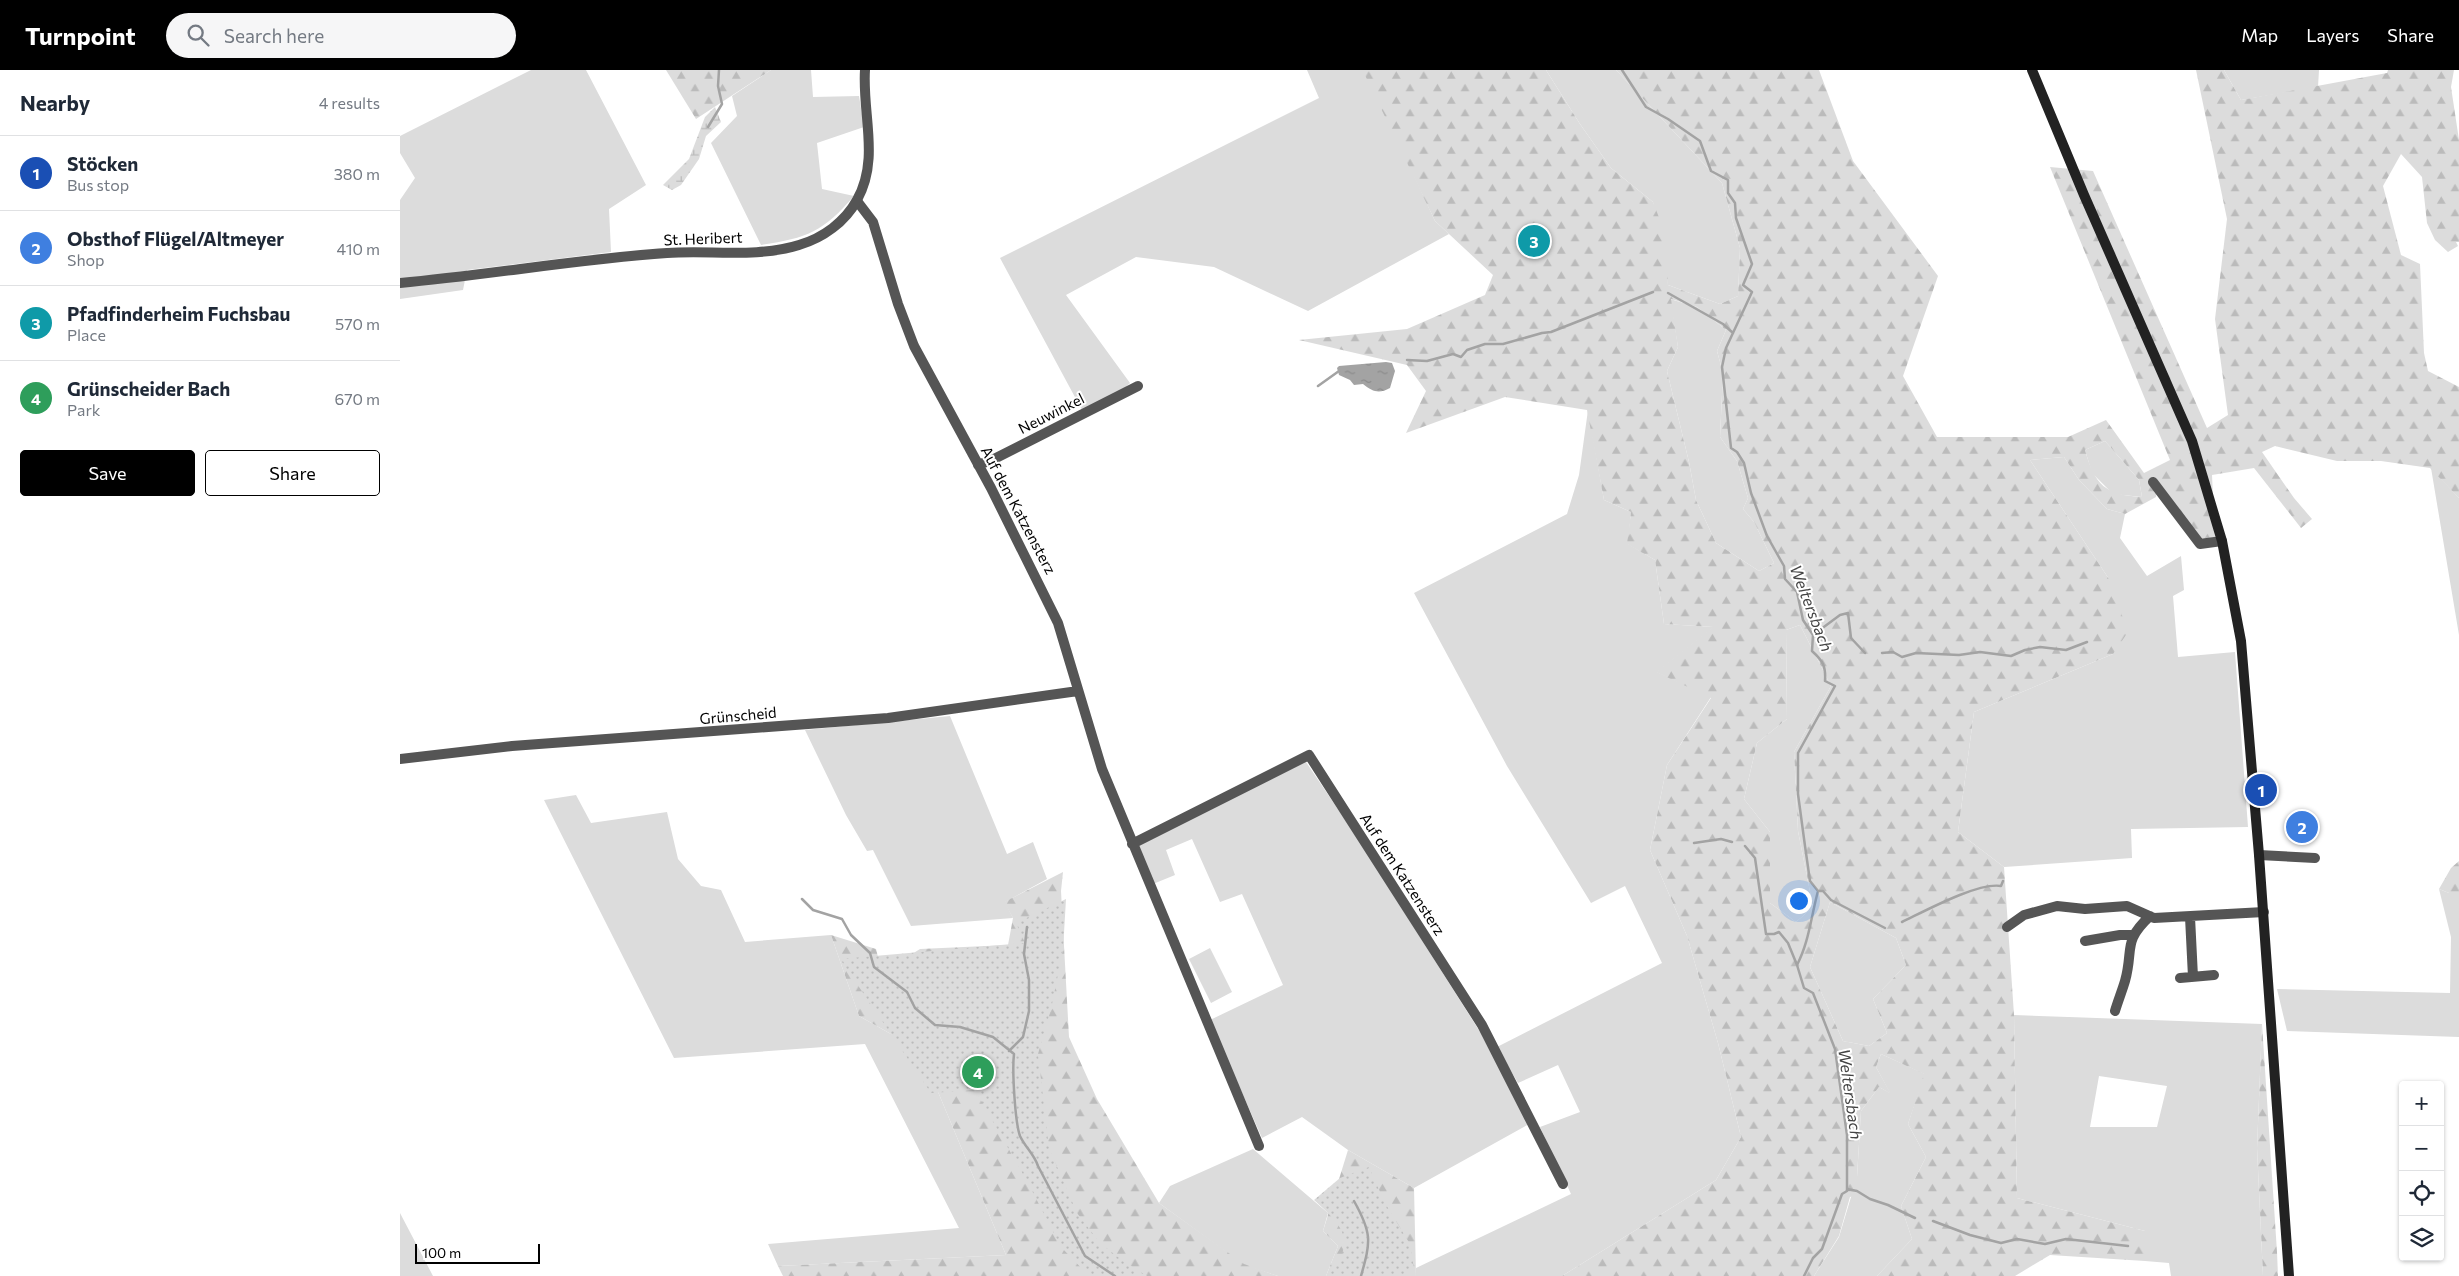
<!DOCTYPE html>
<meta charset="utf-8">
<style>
body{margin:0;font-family:Commissioner,sans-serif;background:#f6f6f7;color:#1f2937}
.controls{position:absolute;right:15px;bottom:15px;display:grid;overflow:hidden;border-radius:5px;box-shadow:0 1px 4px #0004}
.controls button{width:45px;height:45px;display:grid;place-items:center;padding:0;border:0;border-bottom:1px solid #e0e1e3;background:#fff;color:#1f2937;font:25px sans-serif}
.scale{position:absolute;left:15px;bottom:12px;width:125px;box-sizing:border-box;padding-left:5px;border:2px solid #000;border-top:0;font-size:14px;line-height:18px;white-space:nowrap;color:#000;-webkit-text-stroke:4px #fff;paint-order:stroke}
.you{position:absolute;left:1398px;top:830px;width:18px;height:18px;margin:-12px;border:4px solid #fff;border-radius:50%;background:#1a73e8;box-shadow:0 0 0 8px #1a73e833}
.badge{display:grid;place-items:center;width:32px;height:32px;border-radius:50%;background:#000;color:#fff;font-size:16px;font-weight:700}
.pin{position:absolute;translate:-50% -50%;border:2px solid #fff;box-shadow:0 1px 5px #0006}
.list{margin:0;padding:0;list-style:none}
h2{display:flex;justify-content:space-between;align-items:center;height:65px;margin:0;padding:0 20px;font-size:21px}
h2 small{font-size:16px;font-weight:400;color:#747a83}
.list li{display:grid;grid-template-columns:32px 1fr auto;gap:15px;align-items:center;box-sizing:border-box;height:75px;padding:0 20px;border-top:1px solid #e0e1e3}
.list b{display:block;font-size:19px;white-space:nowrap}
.list p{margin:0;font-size:16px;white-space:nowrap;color:#747a83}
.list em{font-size:16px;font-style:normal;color:#747a83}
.actions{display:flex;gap:10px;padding:15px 20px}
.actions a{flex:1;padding:11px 0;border:1px solid #000;border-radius:5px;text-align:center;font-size:18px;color:#000}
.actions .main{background:#000;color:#fff}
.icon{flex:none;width:28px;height:28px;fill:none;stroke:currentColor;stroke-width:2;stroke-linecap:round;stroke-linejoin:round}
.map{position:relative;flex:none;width:2059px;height:1206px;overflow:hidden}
header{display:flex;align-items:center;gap:30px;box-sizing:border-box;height:70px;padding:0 25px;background:#000;color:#fff}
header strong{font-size:24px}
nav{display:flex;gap:28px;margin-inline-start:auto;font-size:18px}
.search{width:350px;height:45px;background:#f6f6f7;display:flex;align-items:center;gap:12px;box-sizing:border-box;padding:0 18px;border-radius:28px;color:#747a83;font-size:19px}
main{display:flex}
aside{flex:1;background:#fff}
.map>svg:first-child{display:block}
</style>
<header>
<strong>Turnpoint</strong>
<div class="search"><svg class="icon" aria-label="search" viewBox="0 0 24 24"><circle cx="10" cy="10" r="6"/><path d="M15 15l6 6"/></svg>Search here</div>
<nav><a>Map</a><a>Layers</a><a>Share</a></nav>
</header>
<main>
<aside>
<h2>Nearby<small>4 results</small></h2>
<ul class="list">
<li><span class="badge" style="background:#1a4fb4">1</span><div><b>Stöcken</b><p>Bus stop</p></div><em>380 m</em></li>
<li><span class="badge" style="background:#3f7fe0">2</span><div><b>Obsthof Flügel/Altmeyer</b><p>Shop</p></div><em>410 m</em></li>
<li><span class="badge" style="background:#0f9aa8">3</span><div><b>Pfadfinderheim Fuchsbau</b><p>Place</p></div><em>570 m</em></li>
<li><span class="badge" style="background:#2e9e5b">4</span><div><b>Grünscheider Bach</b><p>Park</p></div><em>670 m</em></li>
</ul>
<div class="actions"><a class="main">Save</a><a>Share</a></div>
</aside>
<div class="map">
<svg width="2059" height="1206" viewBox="0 0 2059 1206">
<defs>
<pattern id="forest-firs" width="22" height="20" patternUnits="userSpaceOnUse" patternTransform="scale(1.25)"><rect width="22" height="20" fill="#dcdcdc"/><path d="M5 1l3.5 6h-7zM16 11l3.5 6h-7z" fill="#bbb"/></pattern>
<pattern id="wetland-marsh" width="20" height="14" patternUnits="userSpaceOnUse" patternTransform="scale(1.25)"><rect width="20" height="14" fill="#dcdcdc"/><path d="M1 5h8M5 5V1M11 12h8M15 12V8" fill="none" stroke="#bbb"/></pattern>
<pattern id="park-dots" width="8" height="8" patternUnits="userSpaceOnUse" patternTransform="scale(1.25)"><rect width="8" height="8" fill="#dcdcdc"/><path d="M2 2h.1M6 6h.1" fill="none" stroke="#bbb" stroke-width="1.8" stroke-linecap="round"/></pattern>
<pattern id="water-ripples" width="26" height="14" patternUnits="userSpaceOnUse" patternTransform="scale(1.25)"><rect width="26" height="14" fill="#a3a3a3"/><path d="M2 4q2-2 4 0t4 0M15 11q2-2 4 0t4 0" fill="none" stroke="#8b8b8b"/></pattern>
</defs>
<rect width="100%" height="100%" fill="#fff"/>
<path fill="#dcdcdc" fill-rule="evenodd" d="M131 0H186L246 115 209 139 211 182 67 200 63 220 0 229V130L15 108 0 83V66Z
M371 0H411L413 27 459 26 464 57 417 73 422 119 454 126C423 162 407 168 361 175L311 73 337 46 332 26Z
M907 0H965L1035 151 1049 164 908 241 814 197 736 187 666 225 730 313 722 321 683 342 600 188 919 28Z
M1146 0H1216L1322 113 1340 178 1338 226 1320 234 1268 215 1253 132 1211 98 1180 54Z
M1824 0H1919L1918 17 1841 30Z
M1270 229 1297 237 1326 260 1317 281 1323 303 1320 367 1337 391 1348 428 1343 439 1354 452 1374 493 1359 501 1316 473 1296 430 1289 392 1267 301 1278 277Z
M1188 340 1204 430 1231 442 1228 474 1255 490 1264 554 1314 557 1257 602 1311 627 1267 695 1250 780 1287 866 1318 973 1341 1067 1316 1110 1162 1206H1016V1198L1171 1124 1140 1057 1180 1042 1158 995 1118 1013 1097 977 1262 893 1225 816 1191 833 1107 696 1014 523 1167 444 1179 405Z
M1705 371 1739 410 1742 427 1713 424 1692 403 1685 380Z
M1664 387 1679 410 1707 439 1725 444 1720 468 1747 506 1781 486 1784 520 1773 526 1778 587 1835 582 1848 757 1731 759 1732 788 1604 797 1558 762 1574 642 1713 584 1709 509 1630 390Z
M2031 398 2059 428V565Z
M1400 555 1431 616 1394 682 1398 761 1413 837 1396 852 1370 833V762L1344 729 1357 673 1387 649 1386 560Z
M550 646 607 784 633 772 647 809 605 832 613 848 511 856 473 780 467 781 446 745 405 660Z
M906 692 956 766 1080 962 1129 1054 1014 1118 948 1080 902 1047 862 1068 810 950 883 915 842 824 820 832 792 769 766 780 775 805 753 814 737 775Z
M176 725 191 753 267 742 278 789 301 816 321 820 345 872 431 865 459 946 521 981 606 1185 378 1196 368 1174 559 1158 465 974 274 988 144 730Z
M2039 819 2049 823H2059V967L1887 961 1877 919 2050 923 2051 867Z
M1430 832 1496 868 1506 895 1473 929 1487 963 1469 976 1443 971 1410 897Z
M810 878 832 922 811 933 789 889Z
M1614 945 1862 954 1857 1078 1863 1206H1771L1769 1193 1745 1191V1161L1617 1128ZM1699 1006 1767 1016 1757 1057H1690Z
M1481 984 1525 1004 1508 1054 1526 1087 1501 1136 1512 1169 1477 1206H1414L1439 1167 1457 1107 1461 1041 1479 1017 1490 1023 1476 997Z
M853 1079 928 1143 923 1161 938 1176 926 1206H878L844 1195 759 1133 770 1116Z
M0 1143 33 1206H0Z"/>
<path fill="url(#forest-firs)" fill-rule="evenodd" d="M266 0H371L296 49Z
M965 0H1146L1180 54 1211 98 1253 132 1265 163 1268 215 1320 234 1338 226 1340 178 1322 113 1216 0H1419L1453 91 1538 206 1503 306 1537 367H1668L1706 350 1744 403 1770 390 1650 97 1693 101 1807 358 1828 345 1815 249 1827 149 1796 0H1824L1841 30 1987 3 1988 0H2054L2051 17 2059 70V172H2056L2058 176 2048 182 2035 170 2027 153 2022 107 2001 84 1983 116 2001 185 2020 194 2024 283 2028 301 2059 317V428L2030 398 1981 391H1937L1875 376 1862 382 1894 428 1912 449 1901 458 1854 398 1812 405 1815 467 1800 471 1757 417 1756 427 1725 444 1707 439 1679 410 1664 387 1630 390 1709 509 1728 562 1713 584 1574 642 1558 762 1604 797 1614 945 1617 1128 1745 1161V1191L1650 1185 1615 1206H1477L1512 1169 1501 1136 1526 1087 1508 1054 1524 1004 1481 984 1476 997 1491 1024 1479 1017 1461 1041 1457 1107 1472 1121 1450 1127 1439 1166 1414 1206H1162L1316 1110 1341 1067 1318 973 1287 866 1250 780 1267 695 1311 628 1256 602 1313 557 1264 554 1255 490 1227 474 1231 442 1204 430 1187 340 1105 327 1006 363 1026 321 1007 295 899 270 1007 259 1085 225 1093 205 1035 151 963 1ZM1271 229 1297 237 1326 260 1317 281 1323 303 1320 367 1337 391 1348 428 1343 439 1354 452 1374 493 1359 501 1316 473 1296 430 1289 392 1267 301 1278 277ZM1705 371 1739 410 1742 427C1705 425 1695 415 1685 380ZM1400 555 1431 616 1394 682 1398 761 1413 837 1396 852 1370 833V762L1344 729 1357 673 1387 649 1386 560ZM1430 832 1496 868 1506 895 1473 929 1487 963 1469 976 1443 971 1410 897Z
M2059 791V823H2049L2039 819 2051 798Z
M663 802 661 821 669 967 697 1029 759 1133 844 1194 878 1206H383L378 1196 606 1185 521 981 459 946 431 865 476 879 482 903 520 879 608 875 613 848 604 832Z
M1862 954 1877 1182 1878 1206H1863L1857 1078Z
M948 1080 1014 1118 1016 1206H926L938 1176 923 1161Z"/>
<path fill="url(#wetland-marsh)" d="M315 37 321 52 306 66 299 89 281 115 272 120 263 115 289 89 305 47Z"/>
<path fill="url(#park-dots)" d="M666 829 663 880 651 939 638 984 649 1078 677 1143 700 1173 723 1191 747 1206H689L661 1177 628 1113 575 1020 531 1023 440 889 625 873 616 853Z
M969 1097 985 1133 1010 1174 1014 1199 1007 1202 1009 1206H928C957 1171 944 1157 914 1130L940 1108Z"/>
<path fill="url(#water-ripples)" d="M986 292 992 293 995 301 990 318C979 324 973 322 963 314L954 315 950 310 939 305 937 298 939 296Z"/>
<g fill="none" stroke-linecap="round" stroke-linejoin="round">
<path stroke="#a3a3a3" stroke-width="2.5" d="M1222 0 1246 37 1268 49 1300 71 1311 101 1328 110V123L1335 133 1336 148 1352 194 1343 215 1352 222 1326 278 1322 297 1331 378 1337 382 1344 393 1351 423 1367 466 1384 496 1385 509 1397 522 1403 550 1413 565 1412 581C1423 591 1426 596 1425 611L1435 616 1398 683V724L1405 776 1410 811 1418 821C1411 847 1409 872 1397 895L1404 918 1413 923 1435 979 1447 1065V1121L1442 1124 1422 1179 1413 1188 1404 1206
M308 57 322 34 318 16 319 0
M1268 223 1323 254 1333 263
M1007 290 1027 291 1053 284 1061 287 1067 280 1085 274H1103L1142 263 1151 262 1253 222
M918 316 939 301
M1413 565 1440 545 1448 543 1451 568 1465 583
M1482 583 1493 582 1502 587 1516 583 1559 585 1580 582 1611 586 1625 580 1640 577 1666 580 1687 572
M1294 773 1321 769 1332 772
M1345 776 1355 788 1366 864H1374L1379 862 1388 873 1397 895
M1418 821H1423L1431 830 1485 858
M402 829 413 840 442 849 451 865 470 883 474 897 507 922 515 938 535 955 560 957 593 967 614 984C612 1000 615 1052 620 1066 625 1077 634 1084 638 1096L685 1186 715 1206
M1502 852C1525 841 1578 812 1601 816L1603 811
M609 981 623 967 629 941V910L624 884 627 857
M1447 1119 1457 1121 1470 1129 1488 1135 1515 1148
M954 1131C972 1163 971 1171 961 1206
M1533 1151 1570 1165 1601 1173 1617 1169 1645 1174 1666 1169 1728 1176"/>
<path stroke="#555" stroke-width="10" d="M457 131 473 152 498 234 514 276 591 418 658 553 702 699 859 1076
M578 395 594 389 738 316
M1753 412 1800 474 1822 471
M0 689 112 676 488 648 678 621
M732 774 909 685 1082 955 1163 1114
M1859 785 1915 788
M1790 847 1793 907
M1607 857 1624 845 1657 836 1685 839 1727 836 1754 848 1864 842
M1685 871 1720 865H1732
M1780 908 1814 905
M1715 941C1718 931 1722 921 1725 911 1734 879 1722 872 1750 846"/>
<path stroke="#555" stroke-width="10" d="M0 213C89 205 178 189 267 183 310 180 358 188 399 175 423 168 445 152 457 130 480 89 462 44 465 0"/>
<path stroke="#222" stroke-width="10" d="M1632 0 1684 125 1792 371 1822 471 1841 571 1859 785 1889 1206"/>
</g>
<g text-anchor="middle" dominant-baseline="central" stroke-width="4" stroke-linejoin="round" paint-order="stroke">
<g font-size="15" fill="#000" stroke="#fff">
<text transform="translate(303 168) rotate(-2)">St. Heribert</text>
<text transform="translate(651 343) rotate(-27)">Neuwinkel</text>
<text transform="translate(619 440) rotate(62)">Auf dem Katzensterz</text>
<text transform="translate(338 645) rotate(-5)">Grünscheid</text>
<text transform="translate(1003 804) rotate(57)">Auf dem Katzensterz</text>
</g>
<g font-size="16" font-style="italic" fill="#444" stroke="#fff">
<text transform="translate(1412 538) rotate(69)">Weltersbach</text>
<text transform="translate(1451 1024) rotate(82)">Weltersbach</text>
</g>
</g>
</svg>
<div class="controls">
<button>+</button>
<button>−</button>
<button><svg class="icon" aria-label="locate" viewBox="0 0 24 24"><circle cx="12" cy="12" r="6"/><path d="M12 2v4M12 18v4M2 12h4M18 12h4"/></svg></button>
<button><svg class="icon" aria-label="layers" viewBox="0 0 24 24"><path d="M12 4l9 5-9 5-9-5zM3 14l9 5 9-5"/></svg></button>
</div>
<div class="scale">100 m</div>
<div class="you"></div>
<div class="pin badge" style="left:1861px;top:720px;background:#1a4fb4">1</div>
<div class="pin badge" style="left:1902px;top:757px;background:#3f7fe0">2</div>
<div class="pin badge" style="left:1134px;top:171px;background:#0f9aa8">3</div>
<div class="pin badge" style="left:578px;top:1002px;background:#2e9e5b">4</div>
</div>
</main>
